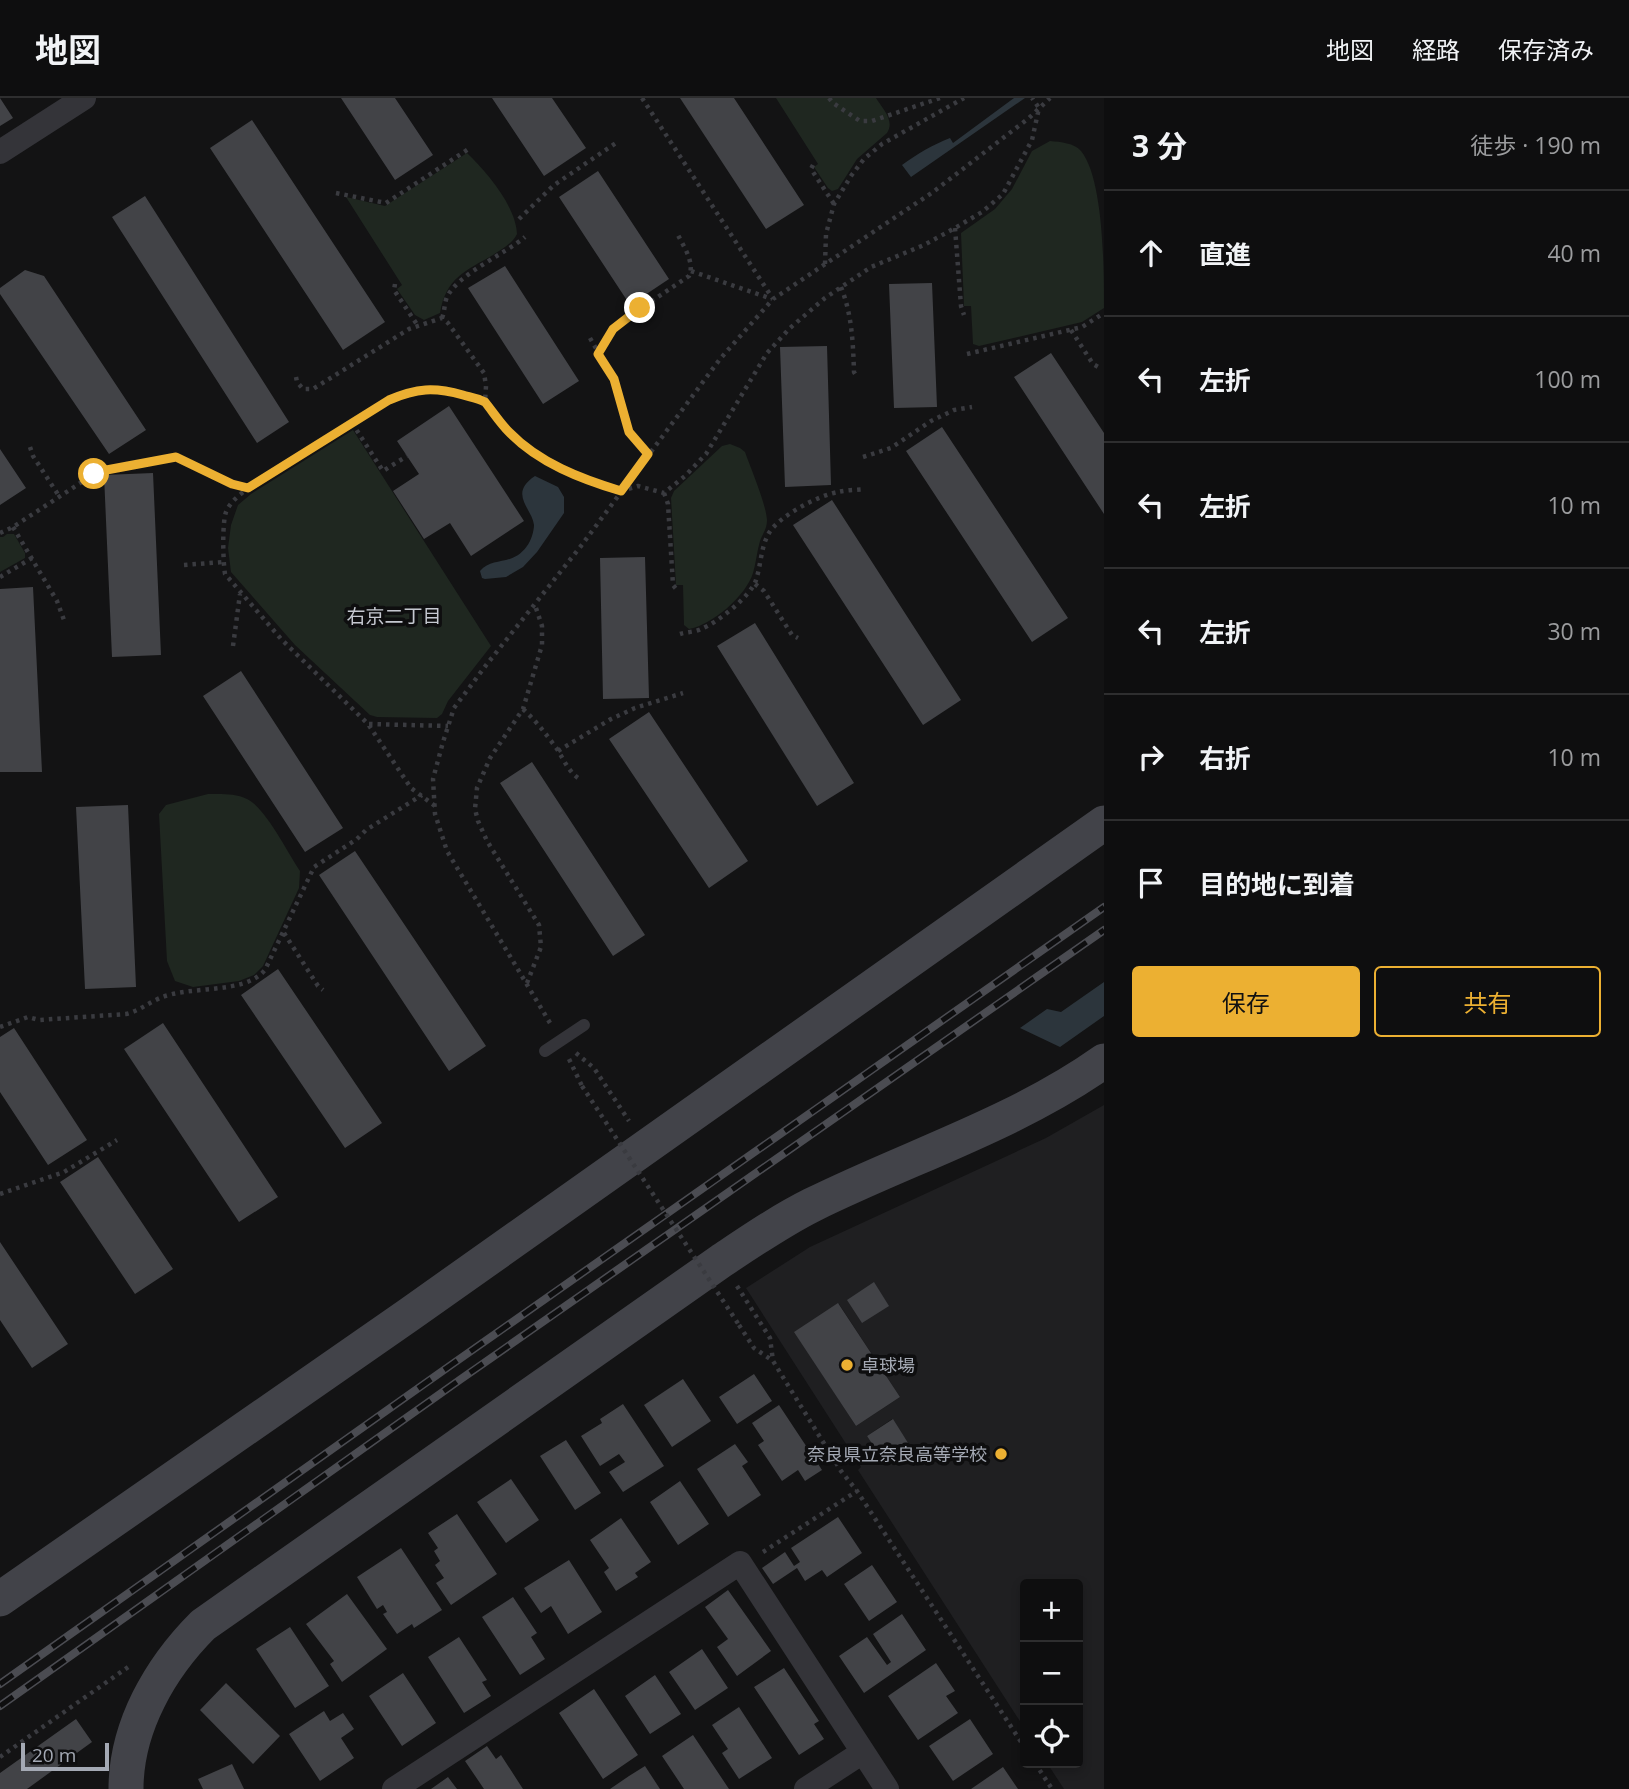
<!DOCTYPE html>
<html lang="ja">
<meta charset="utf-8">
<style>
body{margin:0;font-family:"Open Sans","Noto Sans JP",sans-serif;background:#171718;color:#f1f3f6}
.controls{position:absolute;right:21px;bottom:21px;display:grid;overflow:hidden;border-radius:7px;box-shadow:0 4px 10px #0003}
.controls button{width:63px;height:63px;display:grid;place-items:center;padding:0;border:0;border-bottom:2px solid #2e2e2f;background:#0e0e0f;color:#f1f3f6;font:35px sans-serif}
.scale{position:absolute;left:21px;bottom:18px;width:88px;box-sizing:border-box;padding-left:7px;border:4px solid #a4a9b4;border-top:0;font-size:19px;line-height:24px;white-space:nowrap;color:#a4a9b4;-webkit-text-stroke:5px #0e0e0f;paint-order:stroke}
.stop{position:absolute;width:21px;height:21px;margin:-16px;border:5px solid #ecb032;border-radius:50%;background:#fff}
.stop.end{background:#ecb032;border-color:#fff;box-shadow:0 2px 7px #0008}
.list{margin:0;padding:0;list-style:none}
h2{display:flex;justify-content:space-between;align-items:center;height:91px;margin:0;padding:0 28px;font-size:30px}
h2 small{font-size:23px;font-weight:400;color:#9b9c9e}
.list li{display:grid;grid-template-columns:46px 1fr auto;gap:21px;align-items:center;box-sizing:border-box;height:126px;padding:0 28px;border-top:2px solid #2e2e2f}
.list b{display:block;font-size:26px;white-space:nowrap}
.list em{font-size:23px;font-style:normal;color:#9b9c9e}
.actions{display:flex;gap:14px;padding:21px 28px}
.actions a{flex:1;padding:16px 0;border:2px solid #ecb032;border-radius:7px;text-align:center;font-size:24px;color:#ecb032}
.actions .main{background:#ecb032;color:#111}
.icon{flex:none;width:38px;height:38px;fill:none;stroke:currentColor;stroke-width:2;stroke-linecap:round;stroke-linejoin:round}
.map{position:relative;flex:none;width:1104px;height:1691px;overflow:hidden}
header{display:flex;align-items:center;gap:42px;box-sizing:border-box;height:98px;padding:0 35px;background:#0e0e0f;border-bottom:2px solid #2e2e2f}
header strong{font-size:33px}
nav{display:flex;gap:38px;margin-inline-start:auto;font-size:24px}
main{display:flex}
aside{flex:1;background:#0e0e0f}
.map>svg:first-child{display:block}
</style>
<header>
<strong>地図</strong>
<nav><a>地図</a><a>経路</a><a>保存済み</a></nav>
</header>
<main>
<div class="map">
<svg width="1104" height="1691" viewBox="0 0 1104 1691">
<rect width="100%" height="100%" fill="#131314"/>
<path fill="#1f1f21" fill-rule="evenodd" d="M1104 1007V1691H1064L1047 1665H1078V1486H1025V1631L858 1372 861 1369 746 1190 810 1149 1046 1040ZM839 1206 900 1299 856 1328 795 1234ZM892 1321 910 1348 885 1364 867 1338Z"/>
<path fill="#1f2720" d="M776 0H876C883 11 895 23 887 35L857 61 838 91 832 93 828 90 814 69 818 66Z
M1050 43C1061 44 1074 45 1081 53 1104 81 1104 173 1104 210L1082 224 979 248 973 246 971 208H964L961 135 995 111 1012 91 1032 53Z
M467 55C486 73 516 108 517 136 512 146 502 151 493 157 465 173 446 180 440 215L424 222 415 217 397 191 402 187 346 99 385 108Z
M353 332 491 548 448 603 442 616 437 620 377 619 370 617 295 547 231 474 228 450 231 427 238 407 251 396Z
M730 346 740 350 745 354C751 371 766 406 767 422 767 431 763 435 760 443 757 453 756 465 753 475 746 498 712 527 689 531L684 527 683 487H676L671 400 674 393 722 348Z
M7 436H14L25 455V460L0 474V439H3Z
M208 696C220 696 235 695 247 701 265 709 288 755 300 773L299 790 263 868 254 877 239 883 193 889 175 883 167 863 159 716 166 707Z"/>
<path fill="#2c353c" d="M1014 0H1025L911 79 902 67C917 56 932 47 950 40L953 45Z
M535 378 558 389 564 399V415L537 454 523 469 506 479 485 481 482 480 480 473C493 458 512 469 527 448 531 443 534 433 534 427 532 410 508 396 535 378Z
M1104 884V918L1060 949 1020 930 1047 911 1061 914Z"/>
<path fill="#424347" d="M0 0 13 20 0 28Z
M341 0H395L433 57 395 82Z
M492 0H552L586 50 544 78Z
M680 0H734L804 107 766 131Z
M252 22 385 224 343 252 210 50Z
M598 73 669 181 630 207 559 99Z
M145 98 289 324 257 345 112 119Z
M505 168 579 283 543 306 468 190Z
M25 172 44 178 146 332 109 356 0 196V190Z
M932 185 937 309 894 310 889 186Z
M827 248 831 387 785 389 780 249Z
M1051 255 1104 335V416L1014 279Z
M449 308 524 423 471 458 450 425 424 441 393 393 419 376 397 343Z
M942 329 1068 520 1032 544 906 353Z
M0 351 26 390 0 407Z
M153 375 161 557 112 559 104 377Z
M832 402 961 602 923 627 793 427Z
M645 459 649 600 603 601 600 460Z
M33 489 42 674H0V491Z
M755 525 854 685 817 708 717 548Z
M241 573 343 730 305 754 203 598Z
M649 614 748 763 709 790 609 641Z
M532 664 645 837 613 858 500 685Z
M128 707 136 889 85 891 76 709Z
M355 753 486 948 449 973 319 777Z
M278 871 382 1025 345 1050 241 897Z
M163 925 278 1099 239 1124 124 951Z
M14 930 87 1042 48 1067 0 994V939Z
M98 1059 173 1171 135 1196 60 1084Z
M0 1144 68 1246 32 1270 0 1222Z
M874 1184 889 1208 862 1225 847 1202Z
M838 1205 900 1299 856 1328 794 1234Z
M754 1276 772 1303 737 1326 719 1299Z
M683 1281 711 1323 672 1349 644 1307Z
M623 1306 664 1368 623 1394 609 1374 625 1364 619 1356 600 1368 581 1338 602 1325 600 1321Z
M779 1307 822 1372 805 1383 798 1372 782 1383 758 1347 764 1343 752 1325Z
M893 1321 910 1348 884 1364 867 1338Z
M566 1342 601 1395 575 1412 540 1358Z
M735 1346 748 1364 742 1368 761 1397 728 1419 697 1371Z
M511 1381 539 1422 506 1445 477 1404Z
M680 1383 709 1426 678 1447 650 1404Z
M457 1416 497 1476 451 1507 436 1485 444 1480 435 1467 440 1463 434 1453 438 1450 428 1435Z
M838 1419 862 1455 827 1479 822 1472 805 1483 797 1470 773 1486 762 1470 785 1454 794 1468 800 1464 791 1450Z
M621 1420 651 1464 635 1475 638 1479 616 1493 604 1474 609 1470 590 1442Z
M401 1450 442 1512 414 1530 412 1526 397 1536 383 1516 387 1514 383 1507 377 1511 357 1479Z
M569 1462 602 1514 568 1536 551 1508 541 1515 524 1490Z
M872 1467 897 1504 869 1523 844 1486Z
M728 1492 771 1553 737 1578 717 1549 728 1541 705 1509Z
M347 1496 387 1551 342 1584 330 1566 334 1563 306 1526Z
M513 1499 537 1535 531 1539 545 1561 520 1577 482 1519Z
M902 1516 926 1552 864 1595 839 1558 867 1539 887 1567 891 1564 873 1536Z
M290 1529 329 1588 295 1610 256 1551Z
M459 1539 487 1582 482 1584 491 1598 464 1615 428 1559Z
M702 1551 728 1590 695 1612 669 1574Z
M936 1565 955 1593 946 1598 958 1615 918 1642 888 1598Z
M784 1570 819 1623 814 1626 824 1641 799 1657 754 1589Z
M403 1575 436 1625 402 1648 369 1598Z
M655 1577 681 1616 650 1636 625 1598Z
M226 1585 280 1638 253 1666 200 1612Z
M594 1591 638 1657 603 1681 559 1615Z
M739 1609 772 1660 739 1681 722 1655 728 1651 712 1627Z
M324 1613 330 1623 343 1615 354 1631 341 1640 354 1660 320 1683 289 1636Z
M76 1621 92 1644 27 1691H0V1675Z
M970 1621 993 1656 953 1683 929 1648Z
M693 1637 729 1691H684L662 1658Z
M487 1648 496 1661 501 1657 523 1691H484L465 1663Z
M232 1666 244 1691H203L198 1681Z
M645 1668 660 1691H610L629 1678Z
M1003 1669 1018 1691H971Z
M448 1679 457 1691H431Z"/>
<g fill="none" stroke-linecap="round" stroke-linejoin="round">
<path stroke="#3a3b40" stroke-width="4.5" stroke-dasharray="3.5 5" stroke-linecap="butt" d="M642 0 773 201
M829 0 833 5 860 23H872L940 0
M813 67 811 71 834 106
M336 95 386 105 470 50
M519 121 554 87 616 45
M955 130 961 208 964 217
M825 166 826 136 834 106 851 78 864 61 882 46 964 0
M691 173 772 201
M395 186 394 192 418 228
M841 189C852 217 853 244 854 274L857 279
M442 220C445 213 444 206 447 199 458 176 505 156 525 139
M1071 232 1093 266 1100 270
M590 240 613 280 630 333 648 357
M598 256 613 231 618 226 689 178C695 165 684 149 678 137
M967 256 1082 229 1104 215
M296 279 297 284 303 291H313L409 231 442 220 448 225 484 275 486 288 485 304
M352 325 383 373 407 358
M30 349 33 358 59 398
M863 359 891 350 931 323 954 312 972 309
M664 395 668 406 673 487 677 492
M13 429 57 503 64 522
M0 435 13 429 94 376 101 374 176 359 232 386 248 389
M184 467 223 464
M0 479 32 460
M755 486 764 493 792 537 798 540
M680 536C686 534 695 534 701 531 717 525 751 498 756 482 761 467 761 448 769 435 779 418 819 397 838 394 846 392 856 392 865 391
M233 548 240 496
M523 611C536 623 546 636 557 651 564 662 569 675 581 682
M369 626 448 628
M558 653 611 621 635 610 683 595
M435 708 411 690 368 626 282 542 225 476C223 464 222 425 226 414 230 404 240 396 249 390L389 302 405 295 430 291 451 294 480 301 485 304 510 335 545 363 598 386 621 393 638 388 664 395 685 378 706 356 767 255 790 230 825 200 871 169 924 147 955 130 982 114 1003 96 1032 42 1039 10 1032 0
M284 835 318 888 323 892
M527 885 541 849 539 827 487 743 478 723 475 711 477 690 490 660 523 611 542 547V528L535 507
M550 925 447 753 435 716 433 681 443 644 454 610 487 566 581 448 720 261 773 201 933 94 1029 20 1050 0
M0 929 28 919 39 922 126 916C139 913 148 905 160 900 190 887 244 897 265 872L314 769 357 741 366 732 422 697
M576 955 594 970 629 1023
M569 961 582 988
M0 1096 64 1074 117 1042
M737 1188 770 1240 773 1263
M739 1227 754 1250 773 1263 841 1373 857 1393 1025 1650
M763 1454 857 1393
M0 1659 131 1567
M1035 1665 1052 1691"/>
<path stroke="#343439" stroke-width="24" d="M0 54 84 0
M394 1691 740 1465 887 1691
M806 1691 863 1654"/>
<path stroke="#424349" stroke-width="35" d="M0 1501 410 1216 1104 725
M126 1691C126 1629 160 1570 203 1527L721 1163C751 1143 780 1123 812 1107 909 1059 1015 1026 1104 963"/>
<g stroke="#4b4c52" stroke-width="8">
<path id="rail" d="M0 1586 451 1267 1104 809
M0 1608 461 1281 1104 832"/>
</g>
<use href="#rail" stroke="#0e0e0f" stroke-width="5" stroke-dasharray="16" stroke-linecap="butt"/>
<path stroke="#3a3b40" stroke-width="4.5" stroke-dasharray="3.5 5" stroke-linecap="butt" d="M582 988 739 1227"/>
<path stroke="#343439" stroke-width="12" d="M545 953 584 927"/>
</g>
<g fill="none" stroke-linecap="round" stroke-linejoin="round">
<path stroke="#ecb032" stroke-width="9" d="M94 376 101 373 176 359 232 386 248 390 389 302C417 290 434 289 463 297 470 299 478 300 485 304 493 314 500 325 509 334 539 365 581 381 621 393L648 356 629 334 614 281 598 256 613 231 640 210"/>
</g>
<g fill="#ecb032" stroke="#0e0e0f" stroke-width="2.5">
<circle cx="847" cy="1267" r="7"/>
<circle cx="1001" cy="1356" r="7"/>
</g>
<g text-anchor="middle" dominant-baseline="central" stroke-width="7" stroke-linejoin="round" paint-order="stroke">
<g font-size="18" fill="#a4a9b4" stroke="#0e0e0f" text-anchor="start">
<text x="861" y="1267">卓球場</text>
<text x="987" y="1356" text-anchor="end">奈良県立奈良高等学校</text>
</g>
<g font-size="19" fill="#c5c8d0" stroke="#0e0e0f">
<text x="394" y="518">右京二丁目</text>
</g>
</g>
</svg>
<div class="controls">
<button>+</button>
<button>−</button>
<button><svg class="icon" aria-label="locate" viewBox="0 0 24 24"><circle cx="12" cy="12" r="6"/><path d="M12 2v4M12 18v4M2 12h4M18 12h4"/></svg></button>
</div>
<div class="scale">20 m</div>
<div class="stop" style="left:94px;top:376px"></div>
<div class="stop end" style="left:640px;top:210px"></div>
</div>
<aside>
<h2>3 分<small>徒歩 · 190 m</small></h2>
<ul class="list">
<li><svg class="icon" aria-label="ahead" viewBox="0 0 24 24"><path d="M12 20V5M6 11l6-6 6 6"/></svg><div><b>直進</b></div><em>40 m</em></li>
<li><svg class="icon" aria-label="left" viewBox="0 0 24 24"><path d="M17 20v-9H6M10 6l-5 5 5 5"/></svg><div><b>左折</b></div><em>100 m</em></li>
<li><svg class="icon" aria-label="left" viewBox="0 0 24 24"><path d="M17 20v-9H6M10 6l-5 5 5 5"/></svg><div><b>左折</b></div><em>10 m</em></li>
<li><svg class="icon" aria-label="left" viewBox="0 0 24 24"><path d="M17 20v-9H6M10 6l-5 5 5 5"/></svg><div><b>左折</b></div><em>30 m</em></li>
<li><svg class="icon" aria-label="right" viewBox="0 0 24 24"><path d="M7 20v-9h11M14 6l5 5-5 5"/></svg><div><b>右折</b></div><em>10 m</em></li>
<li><svg class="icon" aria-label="arrive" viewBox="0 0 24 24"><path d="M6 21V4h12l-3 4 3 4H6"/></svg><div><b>目的地に到着</b></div></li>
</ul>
<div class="actions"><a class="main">保存</a><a>共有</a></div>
</aside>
</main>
